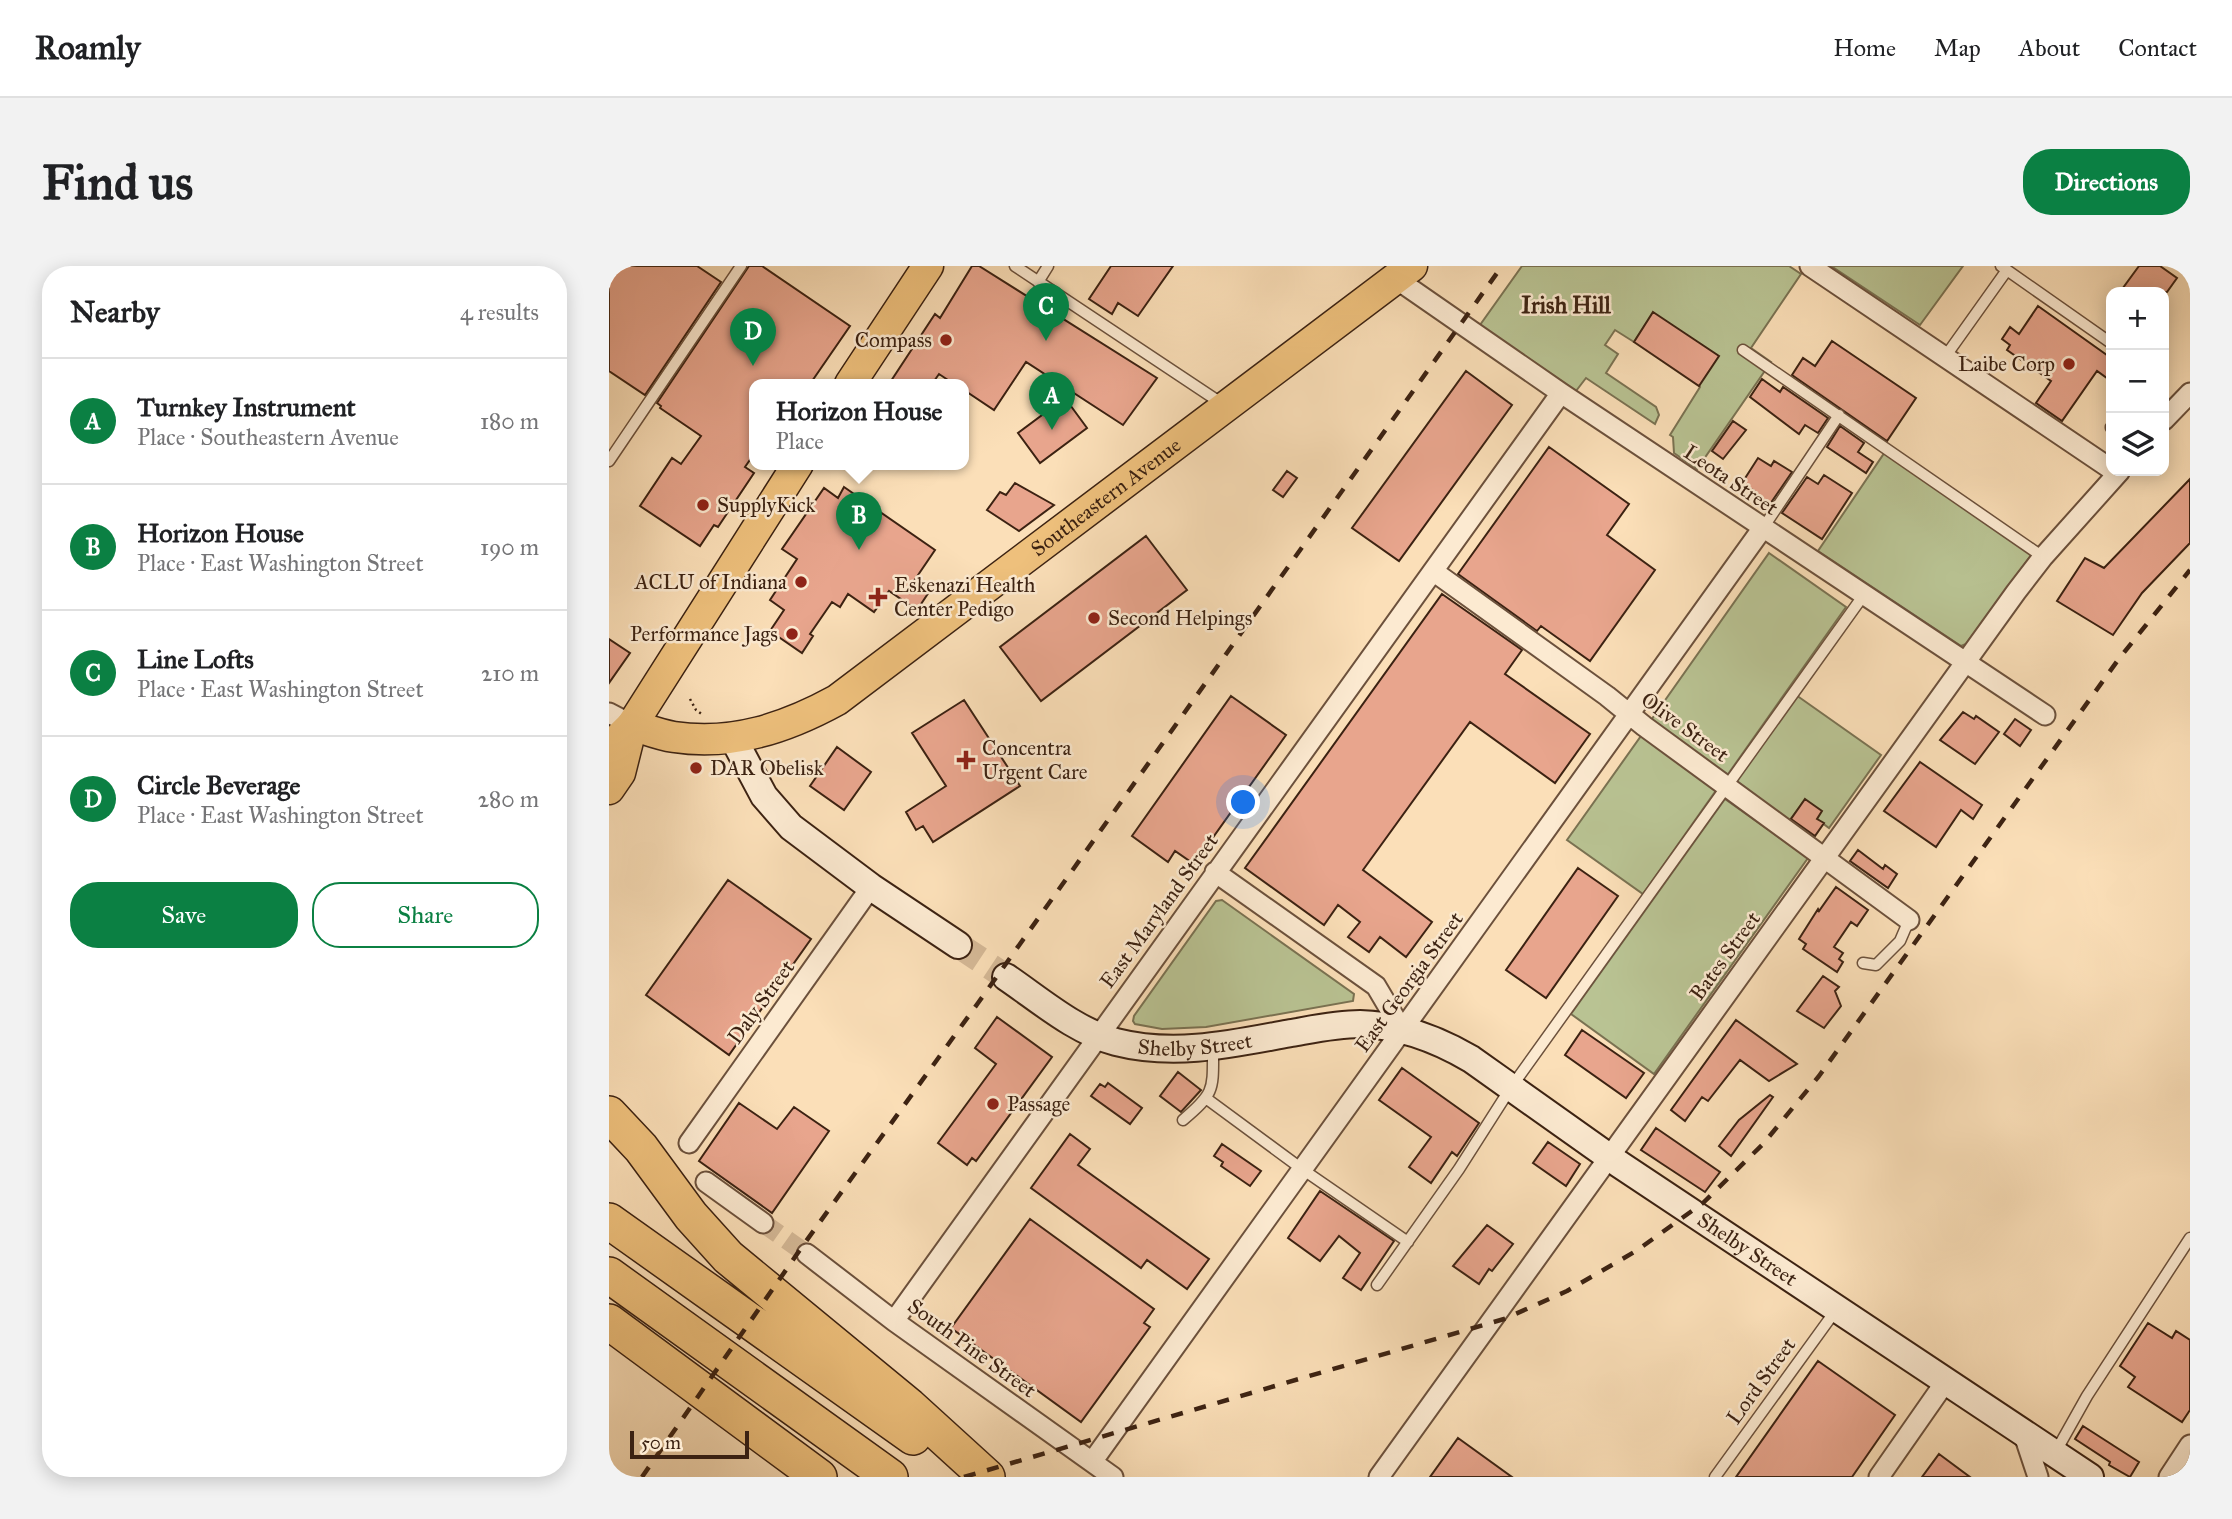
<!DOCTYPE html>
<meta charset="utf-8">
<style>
body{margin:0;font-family:"IM FELL Great Primer",serif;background:#f2f2f2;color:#202124}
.controls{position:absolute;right:21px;top:21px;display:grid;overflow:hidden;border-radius:14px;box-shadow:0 4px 18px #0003}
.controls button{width:63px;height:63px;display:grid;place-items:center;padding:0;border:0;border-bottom:2px solid #e0e0e0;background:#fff;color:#202124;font:35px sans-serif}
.scale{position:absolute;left:21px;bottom:18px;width:119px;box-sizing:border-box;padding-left:7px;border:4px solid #3c2212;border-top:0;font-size:19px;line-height:24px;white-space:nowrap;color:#3c2212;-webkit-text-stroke:5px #fcead1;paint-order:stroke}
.you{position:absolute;left:635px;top:537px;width:24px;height:24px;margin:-18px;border:5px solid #fff;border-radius:50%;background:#1a73e8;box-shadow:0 0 0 10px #1a73e833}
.badge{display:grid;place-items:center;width:46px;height:46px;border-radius:50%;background:#0b8043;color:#fff;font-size:23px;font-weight:700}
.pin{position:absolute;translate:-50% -58px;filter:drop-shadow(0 2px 4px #0008)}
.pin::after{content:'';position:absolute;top:37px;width:24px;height:21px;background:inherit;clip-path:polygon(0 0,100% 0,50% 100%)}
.popup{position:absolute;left:140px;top:113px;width:220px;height:91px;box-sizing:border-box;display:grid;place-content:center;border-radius:14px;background:#fff;filter:drop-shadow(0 2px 5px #0005);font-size:23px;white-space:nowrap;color:#757577}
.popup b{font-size:26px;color:#202124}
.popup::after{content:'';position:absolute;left:50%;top:100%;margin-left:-14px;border:14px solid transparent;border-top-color:#fff}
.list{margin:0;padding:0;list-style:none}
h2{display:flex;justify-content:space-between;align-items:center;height:91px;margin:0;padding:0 28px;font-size:30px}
h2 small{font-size:23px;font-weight:400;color:#757577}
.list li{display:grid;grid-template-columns:46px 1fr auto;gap:21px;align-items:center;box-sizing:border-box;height:126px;padding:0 28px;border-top:2px solid #e0e0e0}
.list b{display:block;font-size:26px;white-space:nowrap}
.list p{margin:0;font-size:23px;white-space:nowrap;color:#757577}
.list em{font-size:23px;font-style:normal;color:#757577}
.actions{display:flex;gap:14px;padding:21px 28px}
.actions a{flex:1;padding:16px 0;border:2px solid #0b8043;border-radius:28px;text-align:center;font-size:24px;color:#0b8043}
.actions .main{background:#0b8043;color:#fff}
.icon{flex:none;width:38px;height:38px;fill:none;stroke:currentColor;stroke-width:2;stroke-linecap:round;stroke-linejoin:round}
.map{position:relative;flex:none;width:1581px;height:1211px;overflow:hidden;border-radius:28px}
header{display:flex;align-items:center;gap:42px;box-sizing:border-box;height:98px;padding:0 35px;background:#fff;border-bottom:2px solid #e0e0e0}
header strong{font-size:33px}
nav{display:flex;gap:38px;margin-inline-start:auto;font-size:24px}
.intro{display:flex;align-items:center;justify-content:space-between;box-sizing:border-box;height:168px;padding:0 42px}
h1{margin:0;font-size:49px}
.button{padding:18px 32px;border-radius:28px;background:#0b8043;color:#fff;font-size:24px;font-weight:700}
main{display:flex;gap:42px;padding:0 42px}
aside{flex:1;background:#fff;border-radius:28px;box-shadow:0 4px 18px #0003}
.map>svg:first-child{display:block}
</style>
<header>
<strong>Roamly</strong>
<nav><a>Home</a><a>Map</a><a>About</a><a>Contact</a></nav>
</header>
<div class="intro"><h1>Find us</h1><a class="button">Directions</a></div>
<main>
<aside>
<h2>Nearby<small>4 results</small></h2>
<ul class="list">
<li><span class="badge">A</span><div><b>Turnkey Instrument</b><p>Place · Southeastern Avenue</p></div><em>180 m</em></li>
<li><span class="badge">B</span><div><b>Horizon House</b><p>Place · East Washington Street</p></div><em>190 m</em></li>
<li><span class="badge">C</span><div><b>Line Lofts</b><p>Place · East Washington Street</p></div><em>210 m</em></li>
<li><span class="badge">D</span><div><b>Circle Beverage</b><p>Place · East Washington Street</p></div><em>280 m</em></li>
</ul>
<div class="actions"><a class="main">Save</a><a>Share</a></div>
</aside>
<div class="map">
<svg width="1581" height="1211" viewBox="0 0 1581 1211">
<rect width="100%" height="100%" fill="#fbdfb8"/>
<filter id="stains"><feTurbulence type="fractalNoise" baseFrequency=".00286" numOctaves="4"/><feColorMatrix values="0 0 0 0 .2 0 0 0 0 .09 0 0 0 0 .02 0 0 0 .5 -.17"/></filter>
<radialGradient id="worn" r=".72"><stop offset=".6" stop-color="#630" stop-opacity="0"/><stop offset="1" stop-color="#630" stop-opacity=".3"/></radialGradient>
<path fill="#b9c393" stroke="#7a7252" stroke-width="2" d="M913 0H1180L1192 8 1142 82 1162 96 1088 203 1065 187 1064 171 1061 169 1091 121 1044 47 1025 76 1006 64 996 79 1009 88 997 107 1047 141 1050 149 1046 158 977 112 967 125 871 59Z
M1222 0H1354L1311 59Z
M1278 183 1425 285 1357 378 1352 380 1209 285Z
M1160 287 1237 341 1117 511 1040 457Z
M1187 429 1272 489 1220 562 1208 553 1196 534 1180 555 1125 517Z
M1032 470 1108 523 1034 628 958 574Z
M1116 533 1199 592 1045 808 962 748Z
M613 634 745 728 744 735 597 761 553 763 526 758 524 755 525 750 607 635Z"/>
<path fill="#e8a58d" stroke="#3c2212" stroke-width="2" d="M0 0H88L112 16 36 129 0 105Z
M140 0H153L241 60 201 118H145V188L136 201 145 207 109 261 105 259 91 280 31 240 63 192 72 198 92 170 51 142 52 140 48 137Z
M363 0H370L548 112 514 159 417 96 385 144 355 124V118H345L330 108 323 118H280L326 48 331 52Z
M502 0H564L529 50 509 37 503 48 480 33Z
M1530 0H1551L1568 12 1558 26H1511Z
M1429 40 1502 92V115L1488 105 1453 155 1427 137 1442 115 1398 84 1401 79 1393 73 1401 61 1410 68Z
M1044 46 1110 90 1090 120 1025 76Z
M1223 75 1307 132 1278 175 1183 109 1194 92 1206 100Z
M857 105 903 139 790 295 743 262Z
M1153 113 1171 126 1174 121 1219 152 1209 167 1196 159 1190 168 1141 131Z
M456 132 478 162 431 197 409 167Z
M1124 155 1137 164 1114 193 1103 185Z
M1231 160 1255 177 1249 186 1264 196 1257 207 1218 181Z
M940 181 1020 238 998 269 1046 304 981 395 932 360 928 365 849 308Z
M1149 192 1162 200 1165 195 1183 206 1159 241 1142 229 1145 225 1133 217Z
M678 205 688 212 674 231 664 224Z
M1215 209 1243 227 1213 273 1173 247 1198 211 1209 218Z
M1581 213V277L1533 327 1504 369 1448 335 1476 292 1495 302Z
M406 217 445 239 410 265 378 244 391 226 397 229Z
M235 221 326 284 305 315 320 326 308 344 280 325 265 346 239 328 231 341 223 336 201 368 204 370 193 387 161 365 175 344 161 334 188 293 173 283 215 222 229 232Z
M537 270 578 324 432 435 391 381Z
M833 328 913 384 896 408 981 468 946 517 861 456 754 604 823 656 797 691 771 671 760 686 739 671 751 656 729 639 715 659 636 602Z
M0 373 21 387 0 417Z
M622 430 677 469 585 598 566 585 559 596 523 570Z
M355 434 411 520 324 576 314 560 307 564 297 546 337 520 303 467Z
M1354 446 1365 453 1367 450 1390 466 1366 498 1331 474Z
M1406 453 1422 464 1411 480 1395 468Z
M228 481 262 506 235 544 201 520Z
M1311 496 1373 539 1364 553 1352 544 1327 581 1275 545Z
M1196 533 1213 545 1208 553 1215 557 1206 570 1182 553Z
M1249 584 1274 603 1276 599 1288 608 1279 622 1241 595Z
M969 602 1009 630 937 732 897 704Z
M119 614 202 673 120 789 37 729Z
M1227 621 1259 644 1248 660 1242 656 1225 681 1234 687 1230 693 1234 696 1228 706 1194 683 1197 678 1190 673 1209 643 1210 645Z
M1214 710 1230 721 1226 725 1232 740 1215 762 1188 745Z
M388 751 443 791 367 895 363 892 358 899 329 877 387 798 366 782Z
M1127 754 1188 798 1160 815 1131 794 1099 835 1093 831 1076 855 1062 844Z
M973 764 1035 807 1017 832 956 789Z
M793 802 870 857 848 890 843 886 822 917 800 901 822 871 770 834Z
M569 806 592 824 572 846 551 830Z
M499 817 533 842 521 858 482 830 491 818 496 821Z
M1161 829 1164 831 1122 890 1110 880 1130 854Z
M130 837 168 863 185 841 220 865 163 947 90 895Z
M1047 862 1111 906 1096 926 1032 884Z
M461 868 481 883 469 899 600 993 578 1023 538 994 532 1002 422 922Z
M939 876 971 898 957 920 924 897Z
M613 878 652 905 641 920 612 900 614 896 605 890Z
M711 925 785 975 752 1024 734 1012 751 987 730 970 711 995 679 972Z
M421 953 545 1043 535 1057 541 1061 472 1156 342 1062Z
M878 959 904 978 883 1005 880 1003 870 1018 844 1000Z
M1539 1057 1563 1072 1567 1065 1581 1074V1144L1573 1156 1519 1121 1526 1111 1511 1100Z
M1209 1095 1286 1149 1243 1211H1127Z
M1474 1160 1530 1196 1521 1211 1500 1199 1501 1196 1466 1173Z
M849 1172 903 1211H821Z
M1330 1188 1361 1211H1313Z"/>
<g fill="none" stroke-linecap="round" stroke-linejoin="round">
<path stroke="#d5b997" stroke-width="19" stroke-dasharray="19 10" stroke-linecap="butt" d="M154 957 198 988"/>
<path stroke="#d5b997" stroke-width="26" stroke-dasharray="26 13" stroke-linecap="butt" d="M349 679 397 711"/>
<g stroke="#6c513c" stroke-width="13">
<path id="service" d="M406 0 615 139
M1392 0 1502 77
M429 16 439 0
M1134 84 1434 291
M1336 91 1398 4
M1502 161V162
M0 195 132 0
M1154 262 1230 149
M1254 697 1267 699 1291 675 1300 654
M598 833 693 903 799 976
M574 854C606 827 604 824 604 783
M768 1019 850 903 901 823 1254 330
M1446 1187 1478 1130 1581 972
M1106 1211 1227 1044"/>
</g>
<g stroke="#6c513c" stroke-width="23">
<path id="minor" d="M1201 0 1502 203
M786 12 952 127 1436 449
M1555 154 1581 127
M824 305 998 430 1035 460 1300 654
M0 447 23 459
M606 606 767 720 793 764
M80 877 262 621
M97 916 154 957
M198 988 285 1055 504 1211
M285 1055 952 127
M1414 1166 1429 1211
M483 1196 1153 263
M770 1211 1407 326 1434 291 1511 205
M1270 1211 1337 1115
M1560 1211 1581 1179"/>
</g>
<g stroke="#3c2212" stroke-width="30">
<g id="secondary">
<path d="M124 472 155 530 182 561 262 621 349 679"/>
<path id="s1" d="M397 711C431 734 466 765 507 776 566 791 623 778 682 767 705 763 728 758 751 758 791 759 828 773 862 793L1010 898 1481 1211"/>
</g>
</g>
<g stroke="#3c2212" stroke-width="33">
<g id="primary">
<path d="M241 118 319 0"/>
<path id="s2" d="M23 459C36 463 51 469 65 471 123 480 177 462 228 434L803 0"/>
<path d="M0 482 23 459 189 198"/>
<path d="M0 523 11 507 23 459"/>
</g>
</g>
<g stroke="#3c2212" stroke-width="38">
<path id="motorway" d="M0 848 32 882 82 950 119 991 300 1140 378 1211
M0 955 304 1171
M0 1009 281 1211
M0 1056 210 1211"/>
</g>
<path stroke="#3c2212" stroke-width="2.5" stroke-dasharray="2 3.5" stroke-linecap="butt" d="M81 433 87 444 94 449"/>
<use href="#service" stroke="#fcead1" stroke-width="10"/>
<use href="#minor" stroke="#fcead1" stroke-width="19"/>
<use href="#secondary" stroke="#fcead1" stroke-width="26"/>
<use href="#primary" stroke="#eec07c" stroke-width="30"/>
<use href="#motorway" stroke="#eec07c" stroke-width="35"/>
<path stroke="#3c2212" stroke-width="4.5" stroke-dasharray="12 12" stroke-linecap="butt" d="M33 1211 195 978 369 737 893 0
M355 1211 895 1053 958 1025 1027 985 1094 937 1154 878 1210 810 1509 394 1581 304"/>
</g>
<g fill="#8f2418" stroke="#fcead1" stroke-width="2.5">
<circle cx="337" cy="74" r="7"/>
<circle cx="1460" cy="98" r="7"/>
<circle cx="94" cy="239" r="7"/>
<circle cx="192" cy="316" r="7"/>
<path d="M265.5 320.5h7v7h7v7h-7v7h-7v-7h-7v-7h7z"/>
<circle cx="485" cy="352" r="7"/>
<circle cx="183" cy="368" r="7"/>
<path d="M353.5 483.5h7v7h7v7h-7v7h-7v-7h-7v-7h7z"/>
<circle cx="87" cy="502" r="7"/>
<circle cx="384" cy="838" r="7"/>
</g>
<g text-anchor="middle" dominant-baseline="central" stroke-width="5" stroke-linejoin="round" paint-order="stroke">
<g font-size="21" fill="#3c2212" stroke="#fcead1" text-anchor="start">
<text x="323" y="74" text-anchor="end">Compass</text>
<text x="1446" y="98" text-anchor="end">Laibe Corp</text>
<text x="108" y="239">SupplyKick</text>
<text x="178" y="316" text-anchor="end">ACLU of Indiana</text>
<text x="285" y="319">Eskenazi Health<tspan x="285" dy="24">Center Pedigo</tspan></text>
<text x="499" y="352">Second Helpings</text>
<text x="169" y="368" text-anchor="end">Performance Jags</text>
<text x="373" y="482">Concentra<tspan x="373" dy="24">Urgent Care</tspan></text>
<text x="101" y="502">DAR Obelisk</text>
<text x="398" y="838">Passage</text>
</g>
<g font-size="21" fill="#3c2212" stroke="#fcead1">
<text transform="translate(1122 214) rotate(34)">Leota Street</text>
<text stroke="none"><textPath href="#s2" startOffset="551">Southeastern Avenue</textPath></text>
<text transform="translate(1076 461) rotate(36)">Olive Street</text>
<text transform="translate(550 645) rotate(-54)">East Maryland Street</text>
<text transform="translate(1116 690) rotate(-54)">Bates Street</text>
<text transform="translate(800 716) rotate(-54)">East Georgia Street</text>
<text transform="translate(152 736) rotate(-54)">Daly Street</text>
<text stroke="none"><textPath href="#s1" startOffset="208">Shelby Street</textPath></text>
<text stroke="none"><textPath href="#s1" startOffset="828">Shelby Street</textPath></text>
<text transform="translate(363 1082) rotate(36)">South Pine Street</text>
<text transform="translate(1152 1115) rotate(-54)">Lord Street</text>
</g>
<g font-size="23" font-weight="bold" fill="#3c2212" stroke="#fcead1">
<text x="957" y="39">Irish Hill</text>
</g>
</g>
<rect width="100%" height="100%" filter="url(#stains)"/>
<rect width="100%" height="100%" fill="url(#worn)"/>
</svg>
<div class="controls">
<button>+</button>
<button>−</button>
<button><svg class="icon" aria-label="layers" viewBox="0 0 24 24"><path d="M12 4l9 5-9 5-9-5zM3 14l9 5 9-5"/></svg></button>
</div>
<div class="scale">50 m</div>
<div class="you"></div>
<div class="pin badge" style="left:443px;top:164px">A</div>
<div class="pin badge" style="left:250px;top:284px">B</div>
<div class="popup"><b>Horizon House</b>Place</div>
<div class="pin badge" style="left:437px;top:75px">C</div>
<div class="pin badge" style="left:144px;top:100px">D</div>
</div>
</main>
